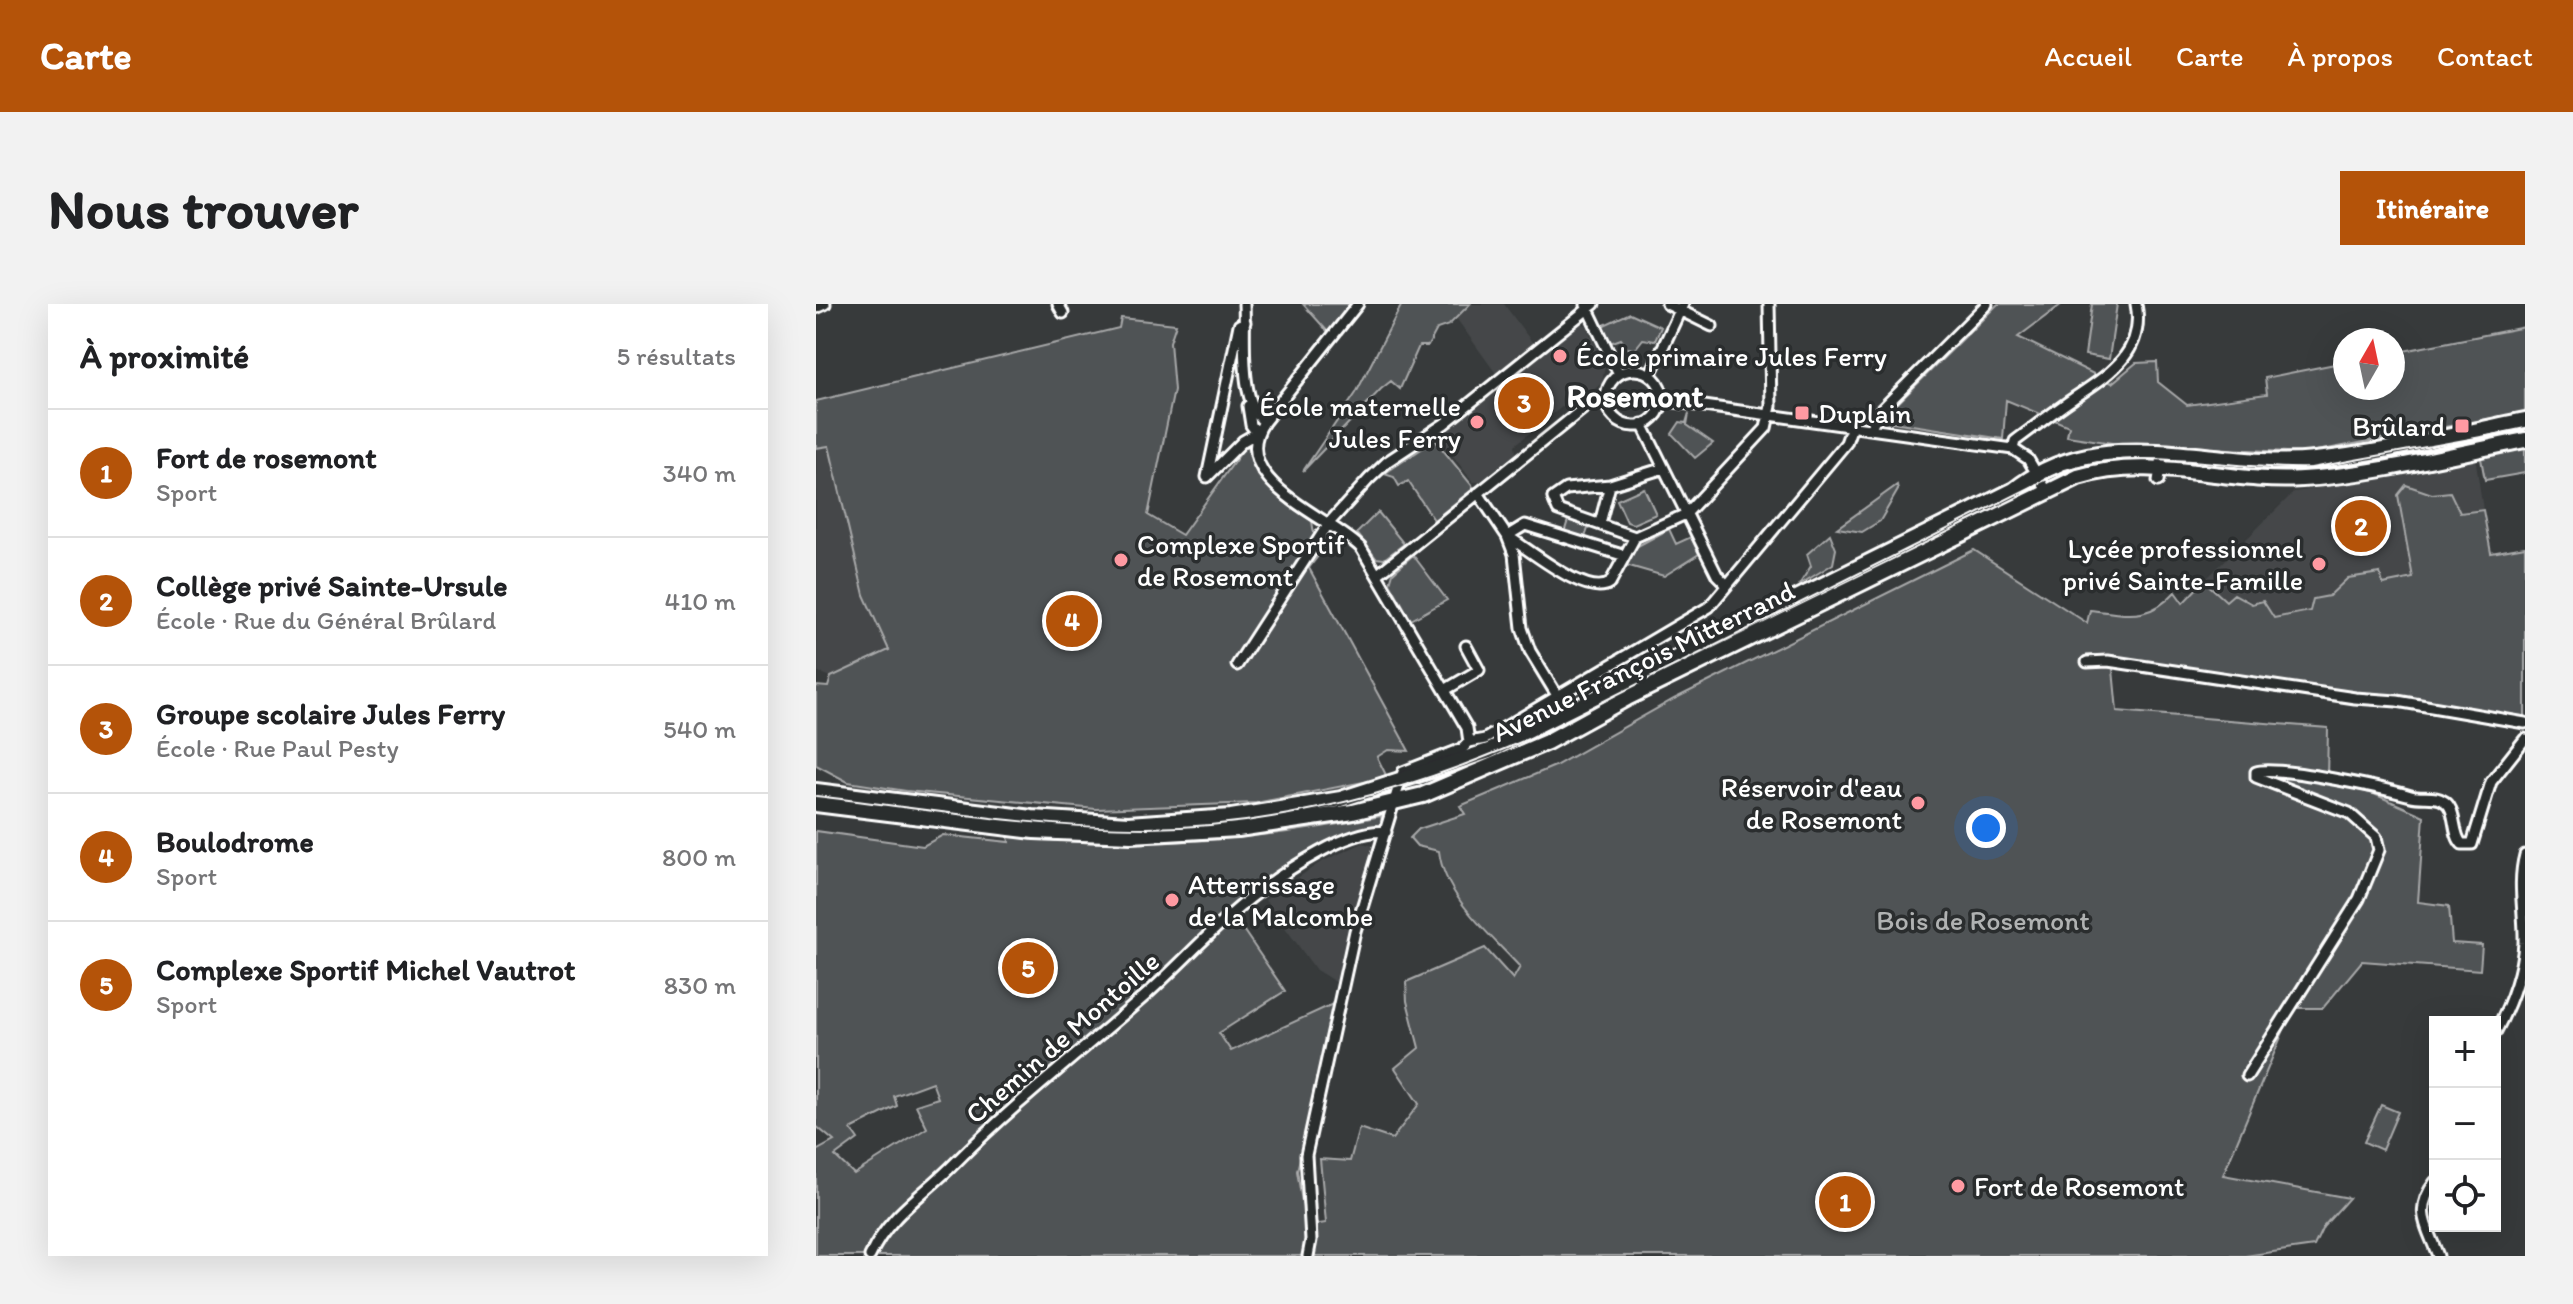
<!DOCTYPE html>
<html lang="fr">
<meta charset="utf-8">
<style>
body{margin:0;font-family:Itim,sans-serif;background:#f2f2f2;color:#202124}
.controls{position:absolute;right:24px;bottom:24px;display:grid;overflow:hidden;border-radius:0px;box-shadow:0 8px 32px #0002}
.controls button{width:72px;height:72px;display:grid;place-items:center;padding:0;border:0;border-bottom:2px solid #e0e0e0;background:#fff;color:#202124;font:40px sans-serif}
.compass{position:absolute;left:1517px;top:24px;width:72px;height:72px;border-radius:50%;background:#fff;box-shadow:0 8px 32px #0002;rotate:9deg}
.you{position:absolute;left:1170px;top:524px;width:28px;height:28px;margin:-20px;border:6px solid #fff;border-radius:50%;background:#1a73e8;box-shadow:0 0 0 12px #1a73e833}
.badge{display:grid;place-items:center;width:52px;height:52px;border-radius:50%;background:#b45309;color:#fff;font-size:26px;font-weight:700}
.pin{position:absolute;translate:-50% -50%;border:4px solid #fff;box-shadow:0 2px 8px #0006}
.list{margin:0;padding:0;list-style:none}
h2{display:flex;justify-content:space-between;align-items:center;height:104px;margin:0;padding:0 32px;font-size:34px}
h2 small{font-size:26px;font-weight:400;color:#757577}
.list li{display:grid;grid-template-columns:52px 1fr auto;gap:24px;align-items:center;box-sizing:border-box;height:128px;padding:0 32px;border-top:2px solid #e0e0e0}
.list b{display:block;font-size:30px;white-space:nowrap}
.list p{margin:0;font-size:26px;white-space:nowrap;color:#757577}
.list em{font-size:26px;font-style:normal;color:#757577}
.icon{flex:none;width:44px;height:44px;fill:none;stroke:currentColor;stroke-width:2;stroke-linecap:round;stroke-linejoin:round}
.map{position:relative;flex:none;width:1709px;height:952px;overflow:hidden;border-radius:0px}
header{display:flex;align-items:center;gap:48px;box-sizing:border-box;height:112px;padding:0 40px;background:#b45309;color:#fff}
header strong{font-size:38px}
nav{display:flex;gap:44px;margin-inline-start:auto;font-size:28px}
.intro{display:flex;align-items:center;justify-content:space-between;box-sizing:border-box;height:192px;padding:0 48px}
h1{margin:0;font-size:56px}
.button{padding:20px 36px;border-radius:0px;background:#b45309;color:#fff;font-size:28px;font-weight:700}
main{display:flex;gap:48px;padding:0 48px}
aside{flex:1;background:#fff;border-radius:0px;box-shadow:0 8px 32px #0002}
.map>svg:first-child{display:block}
</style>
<header>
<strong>Carte</strong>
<nav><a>Accueil</a><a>Carte</a><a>À propos</a><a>Contact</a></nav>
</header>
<div class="intro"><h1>Nous trouver</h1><a class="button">Itinéraire</a></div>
<main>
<aside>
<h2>À proximité<small>5 résultats</small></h2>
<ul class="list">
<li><span class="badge">1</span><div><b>Fort de rosemont</b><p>Sport</p></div><em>340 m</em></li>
<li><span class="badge">2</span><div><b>Collège privé Sainte-Ursule</b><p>École · Rue du Général Brûlard</p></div><em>410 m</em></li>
<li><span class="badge">3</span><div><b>Groupe scolaire Jules Ferry</b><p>École · Rue Paul Pesty</p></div><em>540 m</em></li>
<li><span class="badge">4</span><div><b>Boulodrome</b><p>Sport</p></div><em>800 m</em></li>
<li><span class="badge">5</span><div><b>Complexe Sportif Michel Vautrot</b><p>Sport</p></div><em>830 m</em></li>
</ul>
</aside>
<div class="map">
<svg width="1709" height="952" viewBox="0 0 1709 952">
<rect width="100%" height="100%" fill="#373a3b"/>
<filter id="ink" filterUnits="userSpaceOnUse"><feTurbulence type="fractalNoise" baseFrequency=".0125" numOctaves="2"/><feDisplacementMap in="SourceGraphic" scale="16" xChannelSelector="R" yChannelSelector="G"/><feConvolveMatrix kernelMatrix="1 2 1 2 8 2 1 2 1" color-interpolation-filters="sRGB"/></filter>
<g filter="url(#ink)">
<path fill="#444748" d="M654 0H688L718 41 681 71 640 14Z
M762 20 770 21 789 61 786 79 762 99 753 97 699 141 700 149 664 178H657L626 138 625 132Z
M13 142 48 291 73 346 15 373 0 367V144Z
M1659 151 1667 206 1643 209 1633 188 1616 190 1596 183 1582 192 1598 274 1566 280H1524L1512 292 1497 295 1491 309 1458 314 1428 293 1410 298 1388 277 1478 188 1572 173V168Z
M547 539 561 543 521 679 500 666 449 596 505 558Z"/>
<path fill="#505354" stroke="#a8a9aa" stroke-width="2" fill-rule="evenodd" d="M487 0H534L512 28Z
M586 0H654L633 21 621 25 612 42H603L584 85 575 77 565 85 487 167 540 89Z
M1182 0H1246L1202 33 1296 79 1320 59 1341 58 1342 78 1371 101 1451 90 1449 74 1529 58V84H1577V49L1709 23V108L1490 149 1296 139 1251 132 1253 122 1190 96 1187 135 1070 117 1069 112Z
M1276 0H1301L1293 55 1269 51Z
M814 9 845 23 839 37 827 35 819 45 811 44 805 35 794 39 786 22Z
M305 14 360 20 354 38 358 86 332 211 366 231 431 140C446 182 459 194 496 217L498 230 512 239 493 264 593 447 572 446 561 453 570 471 558 476 440 499 280 505 90 487 32 478 0 461V382L12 383 15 373 73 346 48 291 13 142 0 144V97L303 24Z
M873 109 871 121 897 139 879 154 856 130 864 118 870 119Z
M619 136 658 184 618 216 592 177 583 182 578 173 568 170Z
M1709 142V169L1669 176 1664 149Z
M1081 181 1082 186 1064 217 1046 228 1021 224Z
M1590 181 1616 190 1634 188 1644 209 1667 206 1675 249 1709 243V415L1614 401 1586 393 1540 392 1296 355 1301 407 1512 424 1511 477 1558 490 1608 512 1602 598 1633 602 1636 639 1666 641 1664 666 1546 657 1507 704H1477L1407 871 1533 894 1507 923 1498 942 1429 952H0V847L18 837 0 822V527L107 542 127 531 193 538 192 532C316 547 443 537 565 512L566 520C510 533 461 573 415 608L469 687 403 729 415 747 519 699 481 867 490 922 510 919 504 855 534 857 543 824 576 835 603 800 579 764 603 744 591 697 590 678 669 644 697 675 704 663C674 630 628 593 623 547L601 542 594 534 603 525 649 510 644 502 739 462 858 395 1158 246 1271 319 1274 306C1311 310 1332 318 1359 288L1367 299 1388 277 1410 297 1418 290 1436 300 1447 297 1458 314 1494 307 1497 295 1513 292 1532 274 1564 269 1567 280 1597 274 1582 191ZM116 778 122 794 100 801 111 824 38 870 19 852 42 835 35 825 81 802 78 792Z
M828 184 840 210 817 220 811 218 801 196Z
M562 208 588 240 568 255 560 254 541 229Z
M753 213 774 219 768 236 748 229Z
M853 225 860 240 875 233 883 250 848 272 810 261 818 244Z
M1014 230 1020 245 1017 260 983 281 995 262 991 250Z
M597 251 631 296 595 316 574 279 577 269Z
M1565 801 1582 808 1566 846 1548 838Z"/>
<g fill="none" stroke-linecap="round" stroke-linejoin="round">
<g stroke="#fff" stroke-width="15">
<path id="street" d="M242 0 247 9
M428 0C430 33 422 96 448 118
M542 0 448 118C409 177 515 213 545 244L651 424 653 438
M851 0 896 22
M770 1 803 70
M0 4 9 0
M790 94a28 28 0 1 1 56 0a28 28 0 1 1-56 0Z
M834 71 867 0
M845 96 1197 145 1212 155 1231 187
M826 120 901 271 911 281
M1054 125 1063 108 1171 0
M1197 145 1199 137C1218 123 1236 109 1255 96 1290 72 1330 50 1320 0
M391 173 423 21 429 18
M391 173 427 137 441 129 435 121 432 102
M1342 177 1347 147
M662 189 691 232 698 250 706 324 714 347 742 393
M784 219 794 181
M819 233 742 206 737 194 750 185 794 181 848 164
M806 251 709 221 691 232C712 244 771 295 794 279L819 233 870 210 950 124 955 102 953 0
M562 270 778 96 790 95
M1271 358 1292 357 1539 394 1581 397 1709 419
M421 361 513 219 553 175 572 157 628 120 778 0
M629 386 663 366 650 342
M1679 729C1694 701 1706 671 1708 639 1709 608 1701 581 1709 551
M1431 772 1543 595 1563 546 1560 533 1533 509 1440 473V468C1461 461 1570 485 1595 492 1605 495 1618 491 1626 496 1642 503 1635 529 1646 540H1656L1675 478 1709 435
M1619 878C1597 907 1611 922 1622 952
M54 952C73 910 108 891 139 859 198 800 266 747 330 691 367 658 401 619 441 589 469 567 535 523 570 528
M492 952 495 936 490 851 539 627 587 468 646 445 653 438 669 435 893 303 1030 139 1036 122"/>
</g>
<g stroke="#fff" stroke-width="20">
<path id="secondary" d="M0 487 216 514 312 520 415 513 525 495 673 447 1198 186C1288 114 1396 167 1499 156 1569 149 1640 130 1709 116
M0 500 218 527 315 531 422 525 537 508 582 497 607 491 731 438 811 394 1262 173C1336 150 1411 180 1486 175 1557 171 1638 150 1709 136"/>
</g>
<use href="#street" stroke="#2a2d2e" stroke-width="9"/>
<use href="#secondary" stroke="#2a2d2e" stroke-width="14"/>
<path stroke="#fff" stroke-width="2" d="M0 492C110 505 220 524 331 524 464 523 592 487 712 435L1249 166C1331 141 1412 167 1495 164L1709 125"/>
</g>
</g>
<g fill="#ff9aa2" stroke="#2a2d2e" stroke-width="3">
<circle cx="744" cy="52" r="8"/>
<rect x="978" y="101" width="16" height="16" rx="4"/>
<circle cx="661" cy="118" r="8"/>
<rect x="1638" y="114" width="16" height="16" rx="4"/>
<circle cx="305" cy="256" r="8"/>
<circle cx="1503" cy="260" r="8"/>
<circle cx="1102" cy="499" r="8"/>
<circle cx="356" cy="596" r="8"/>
<circle cx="1142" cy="882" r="8"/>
</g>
<g text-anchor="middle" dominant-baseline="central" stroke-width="7" stroke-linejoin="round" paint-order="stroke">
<g font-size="28" fill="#fff" stroke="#2a2d2e" text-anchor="start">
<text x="760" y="52">École primaire Jules Ferry</text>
<text x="645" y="102" text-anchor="end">École maternelle<tspan x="645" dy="32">Jules Ferry</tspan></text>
<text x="1002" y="109">Duplain</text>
<text x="1630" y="122" text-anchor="end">Brûlard</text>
<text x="321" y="240">Complexe Sportif<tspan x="321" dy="32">de Rosemont</tspan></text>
<text x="1487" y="244" text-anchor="end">Lycée professionnel<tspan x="1487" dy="32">privé Sainte-Famille</tspan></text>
<text x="1086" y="483" text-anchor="end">Réservoir d'eau<tspan x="1086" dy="32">de Rosemont</tspan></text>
<text x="372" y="580">Atterrissage<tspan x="372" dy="32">de la Malcombe</tspan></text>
<text x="1158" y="882">Fort de Rosemont</text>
</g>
<g font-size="28" fill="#fff" stroke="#2a2d2e">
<text transform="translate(827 357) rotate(-26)">Avenue François Mitterrand</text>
<text transform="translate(246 733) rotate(-41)">Chemin de Montoille</text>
</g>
<g font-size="28" fill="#b0b2b2" stroke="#2a2d2e">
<text x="1167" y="616">Bois de Rosemont</text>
</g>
<g font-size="32" font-weight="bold" fill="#fff" stroke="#2a2d2e">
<text x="819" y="92">Rosemont</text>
</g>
</g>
</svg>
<div class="controls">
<button>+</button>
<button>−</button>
<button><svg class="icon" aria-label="locate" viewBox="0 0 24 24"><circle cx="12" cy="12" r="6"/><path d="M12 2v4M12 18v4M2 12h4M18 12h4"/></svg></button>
</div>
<svg class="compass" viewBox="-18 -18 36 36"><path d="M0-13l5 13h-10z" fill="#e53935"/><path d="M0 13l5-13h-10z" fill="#757577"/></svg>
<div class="you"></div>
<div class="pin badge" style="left:1029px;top:898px">1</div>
<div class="pin badge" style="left:1545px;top:222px">2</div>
<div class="pin badge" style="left:708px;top:99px">3</div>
<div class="pin badge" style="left:256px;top:317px">4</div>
<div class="pin badge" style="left:212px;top:664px">5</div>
</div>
</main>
